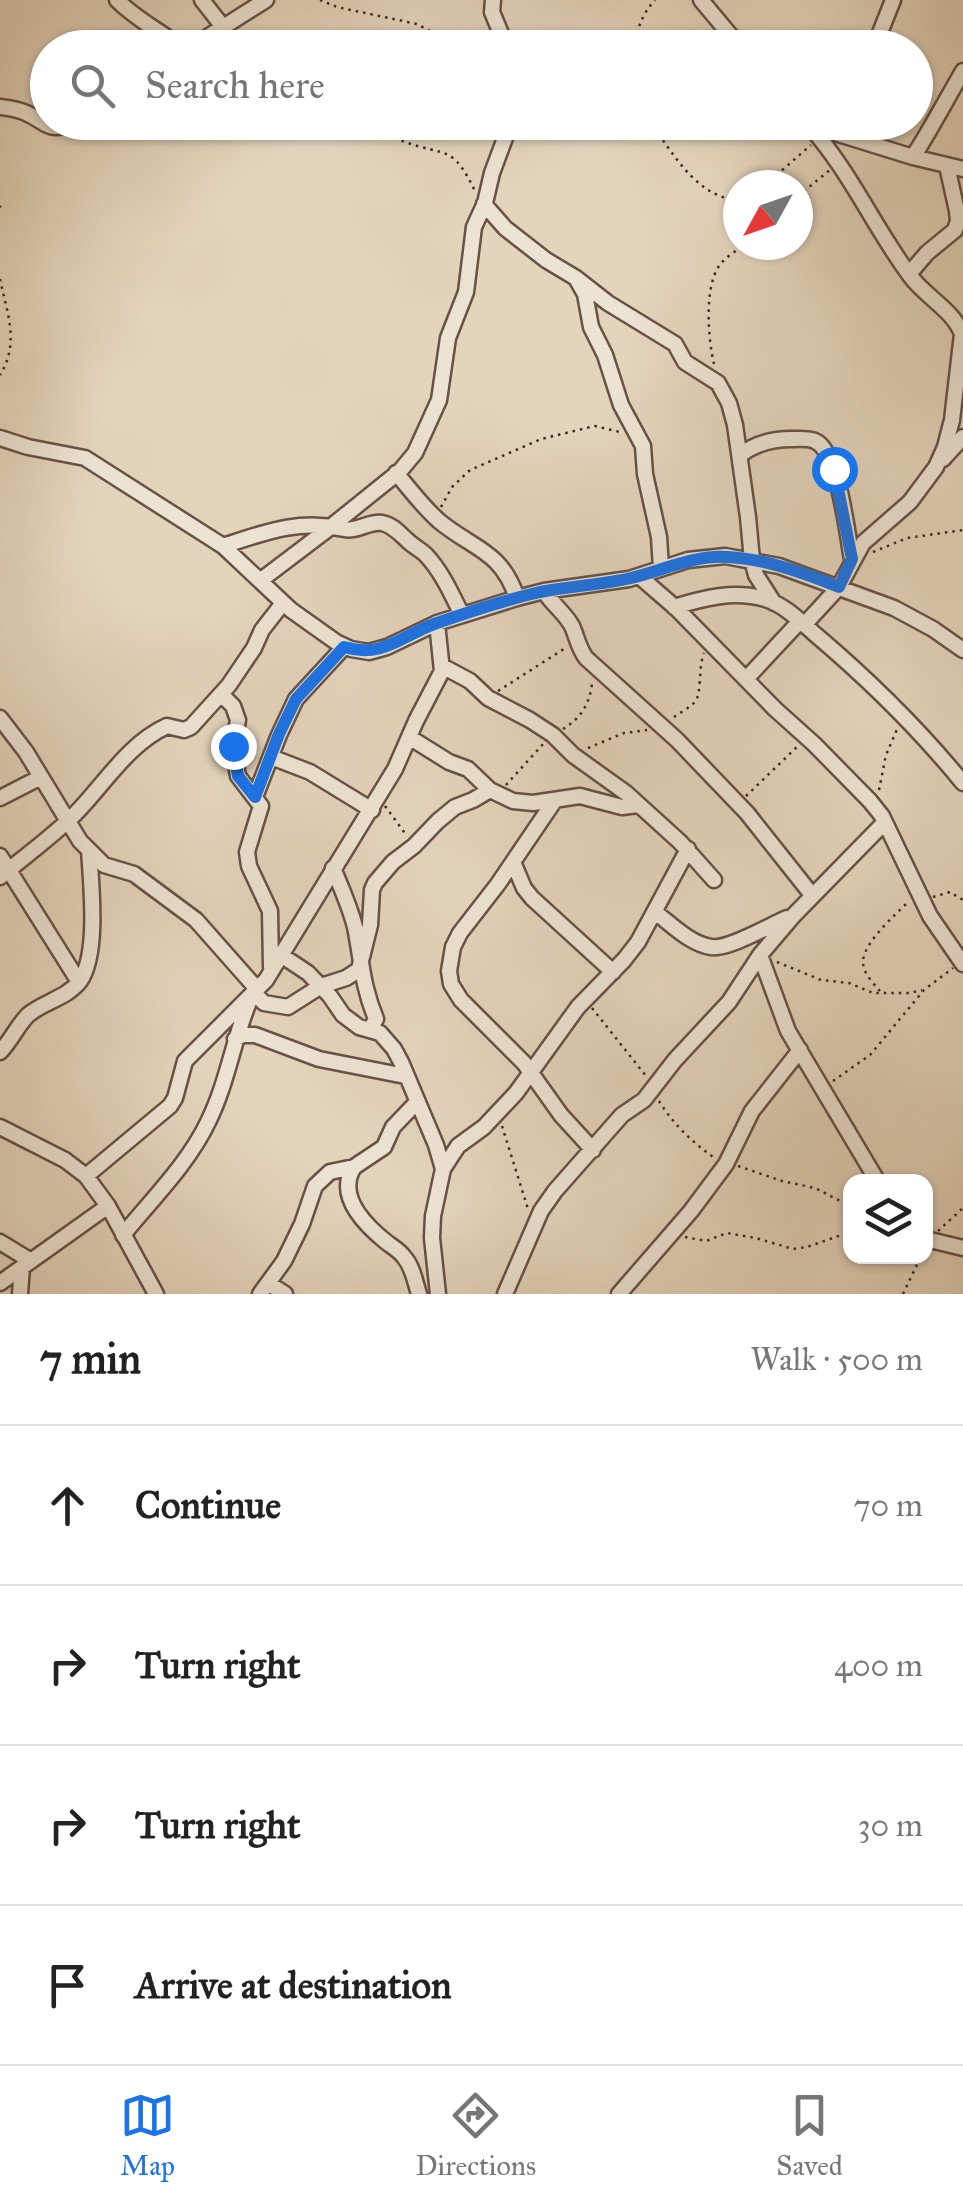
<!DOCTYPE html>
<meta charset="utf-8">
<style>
body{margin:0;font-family:"IM FELL Great Primer",serif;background:#f2f2f2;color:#222}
.controls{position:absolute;right:30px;bottom:30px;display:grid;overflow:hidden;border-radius:20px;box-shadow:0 2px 8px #0004}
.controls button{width:90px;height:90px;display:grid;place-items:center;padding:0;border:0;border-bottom:2px solid #e0e0e0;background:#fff;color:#222;font:50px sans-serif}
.compass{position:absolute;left:723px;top:170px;width:90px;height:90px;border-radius:50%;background:#fff;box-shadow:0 2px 8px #0004;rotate:230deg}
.stop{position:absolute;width:30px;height:30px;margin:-22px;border:8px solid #1a73e8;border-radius:50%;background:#fff}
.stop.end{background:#1a73e8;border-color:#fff;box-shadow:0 2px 10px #0008}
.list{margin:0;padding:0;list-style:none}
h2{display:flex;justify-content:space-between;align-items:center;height:130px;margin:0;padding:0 40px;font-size:42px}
h2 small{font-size:32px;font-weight:400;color:#767676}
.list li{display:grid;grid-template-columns:65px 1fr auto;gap:30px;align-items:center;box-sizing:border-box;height:160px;padding:0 40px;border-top:2px solid #e0e0e0}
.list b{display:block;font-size:38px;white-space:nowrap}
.list em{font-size:32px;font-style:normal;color:#767676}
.icon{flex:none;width:55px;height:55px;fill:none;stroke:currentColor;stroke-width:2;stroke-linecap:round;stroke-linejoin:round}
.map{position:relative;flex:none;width:963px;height:1294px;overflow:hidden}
.search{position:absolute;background:#fff;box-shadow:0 2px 8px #0004;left:30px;right:30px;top:30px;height:110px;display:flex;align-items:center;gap:25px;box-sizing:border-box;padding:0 35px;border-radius:55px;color:#767676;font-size:38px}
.sheet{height:770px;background:#fff}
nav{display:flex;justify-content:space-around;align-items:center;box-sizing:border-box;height:140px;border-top:2px solid #e0e0e0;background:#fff;font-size:28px;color:#767676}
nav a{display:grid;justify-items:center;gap:5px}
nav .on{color:#1a73e8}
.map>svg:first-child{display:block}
</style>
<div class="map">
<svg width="963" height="1294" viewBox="0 0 963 1294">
<rect width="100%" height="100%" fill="#e4d4bc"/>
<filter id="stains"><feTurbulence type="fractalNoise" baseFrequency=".002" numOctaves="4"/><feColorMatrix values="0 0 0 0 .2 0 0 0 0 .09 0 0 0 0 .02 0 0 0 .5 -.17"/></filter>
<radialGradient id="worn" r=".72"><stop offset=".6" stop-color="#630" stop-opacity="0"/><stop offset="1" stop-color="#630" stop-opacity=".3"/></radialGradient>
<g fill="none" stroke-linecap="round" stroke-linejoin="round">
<g stroke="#675246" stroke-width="19">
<path id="minor" d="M117 0C138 21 159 30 182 48
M202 0 223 27
M493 0 492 12 507 48
M701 0 741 48
M190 48 266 0
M874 48 893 0
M0 107C9 108 18 109 26 113 47 122 48 134 74 122
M812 123 832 132 913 157 963 169
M913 157C931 129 946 100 963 71
M484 204 505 228 546 260 576 278 608 303 675 344 685 362 718 383 729 403 735 425 748 517 752 560 756 575 774 603
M909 274 927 253 955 230 958 221 957 211 947 166
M577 280 585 294 591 327 605 355 621 405 643 446 645 474 659 537 661 568
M0 438 28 447 85 458 223 546 291 610 336 642 351 649 369 652 387 647 437 623 517 598 544 591 629 579 688 560 725 556 779 566 894 608 933 629 963 650
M740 455C756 443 772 439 791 439 798 439 809 438 815 441 839 451 847 535 852 559
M943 459 963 437
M396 473C410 489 423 507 439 521 474 550 501 550 517 598
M223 546C266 532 298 519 344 529 357 532 369 521 382 523 393 525 400 534 408 541 413 546 421 550 426 555 442 572 452 595 462 615
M639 576 677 609 775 709 814 744 870 801 882 816 930 916 963 964
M261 580 323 533 400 471 415 453 439 400 448 338 466 292 474 227 485 203 492 173 511 122
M544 591C552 604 565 613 572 626 577 637 578 647 586 658L677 740 747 813 812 895
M674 607C704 598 734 590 765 599 785 605 801 622 816 635 869 680 919 729 963 783
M804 625 839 587 863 543 910 502 936 467 945 447 952 420 962 334C954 311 926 297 911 277 873 226 850 170 806 122
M442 666 470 681 488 698 530 720 553 735 573 755 626 793 680 842 714 880
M746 679 800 621
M221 694 233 706 238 720 233 747 238 776 261 806 247 852 249 866 270 911 271 967
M0 718 26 752 80 841 104 865 134 874 196 920 257 989
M409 737 449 762 468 769 490 790 513 801 533 803 580 796 622 807 638 805
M271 757 310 772 372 810
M255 797 279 735 296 699 344 647
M0 798 41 777
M555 800 498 884 460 933 453 947 449 971 451 984 461 1000 524 1063 561 1115 593 1150
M0 856 79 982
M513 862 524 888 532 898 613 972
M333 868C341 887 350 907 355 927 362 962 362 985 376 1019L370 1030
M0 877C24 857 49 839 72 817 102 788 127 744 167 726L184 730 191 727 229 685 254 648 262 630 283 603
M655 912C671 924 690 944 711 947 728 950 770 925 787 918
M281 955 308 973 330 996 343 1015 359 1027 380 1033 394 1049 401 1062 436 1145 443 1169 433 1216 432 1238 438 1294
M760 955 788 1031 878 1182
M360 965 370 925 372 890 375 883 393 862 414 846 438 821 455 807 473 800 490 790
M254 993 264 1003 288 1007 321 986 346 978 360 969
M235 1039 243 1035H255L319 1059 405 1076
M0 1052C11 1041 17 1026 28 1015 43 1002 67 998 80 981 99 954 91 883 89 850
M417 1102 393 1127 384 1147 354 1167C336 1195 363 1223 385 1241 391 1246 399 1250 404 1257 413 1267 415 1282 419 1294
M0 1127 65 1160 86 1176 108 1206 156 1294
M443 1169 458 1146 484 1127 516 1093 578 1007 624 960 638 942 688 849
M86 1176 170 1106 175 1098 185 1061 266 980 395 769 416 721 442 671 437 623
M123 1235C152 1199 188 1164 208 1122 227 1084 233 1041 249 1002
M926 1239 963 1248
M0 1242 31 1261
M0 1283 108 1206
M268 1283 285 1294
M20 1294 22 1267
M260 1294 284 1261 302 1224 315 1186 330 1172 354 1167
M505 1294 541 1211 555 1191 622 1115 644 1100 675 1060 729 1002 760 955 794 915 884 823
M619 1294 691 1211 726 1164 752 1111 800 1050"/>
</g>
<path stroke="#3d271e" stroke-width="2.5" stroke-dasharray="2.5 5" stroke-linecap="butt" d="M320 0 337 7 417 24 452 43 465 47 488 42
M231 37 240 48
M634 48C637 29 642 14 655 0
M369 122C380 129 392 137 405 142 447 157 452 144 475 191
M650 122C673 153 696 197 738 200
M656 128 669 122
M765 185 811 145
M798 196 830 170
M0 207 1 206
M0 279C7 313 20 343 0 375
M714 364C708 339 704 288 719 266 725 257 736 251 745 245
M441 507 452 487 470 470 541 439 595 426 620 432
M873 552 907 538 963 530
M498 691 567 647
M674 717C681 712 689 708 695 702 702 693 698 668 704 653
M563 729C581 718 589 705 592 684
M588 748 624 733 647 730
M506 785 544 743
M879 790 886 755 898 727
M746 796 798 746
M385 806 407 836
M933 897 950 892 963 900
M777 962 821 980 849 983 873 993H909L922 990
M880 991C873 983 863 973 863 962 863 943 896 914 909 901
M592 1008 646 1076
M833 1081 870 1055 924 990 953 968
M659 1101C673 1124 694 1144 716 1159
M502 1126 528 1209
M738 1166 782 1181 815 1188 850 1206
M938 1231 963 1208
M685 1237 706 1241 727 1233 756 1238 793 1249 807 1247 850 1232
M903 1294 921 1256"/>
<use href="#minor" stroke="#ede3d3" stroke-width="14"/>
</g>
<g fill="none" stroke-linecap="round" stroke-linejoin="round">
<path stroke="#1a73e8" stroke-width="12" d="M233 746 238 776 255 797 279 734 296 699 344 647C383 659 402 635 437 623 471 611 505 600 540 592 570 586 601 585 631 578 664 570 693 555 728 557 766 559 804 573 839 587L852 559 834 469"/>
</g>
<rect width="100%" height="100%" filter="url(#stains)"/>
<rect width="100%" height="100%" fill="url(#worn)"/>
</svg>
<div class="controls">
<button><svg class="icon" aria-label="layers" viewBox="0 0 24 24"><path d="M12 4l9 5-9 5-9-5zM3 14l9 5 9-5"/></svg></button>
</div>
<svg class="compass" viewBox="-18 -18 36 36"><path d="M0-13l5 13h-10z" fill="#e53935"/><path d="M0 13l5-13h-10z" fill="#767676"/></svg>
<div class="stop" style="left:834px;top:469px"></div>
<div class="stop end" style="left:233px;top:746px"></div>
<div class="search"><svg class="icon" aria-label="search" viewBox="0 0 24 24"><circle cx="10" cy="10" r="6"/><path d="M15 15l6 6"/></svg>Search here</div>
</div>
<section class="sheet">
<h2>7 min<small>Walk · 500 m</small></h2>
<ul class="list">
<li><svg class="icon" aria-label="ahead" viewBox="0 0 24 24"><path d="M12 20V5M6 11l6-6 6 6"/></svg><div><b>Continue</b></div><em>70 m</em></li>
<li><svg class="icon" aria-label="right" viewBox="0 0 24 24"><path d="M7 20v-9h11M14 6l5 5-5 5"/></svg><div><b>Turn right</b></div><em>400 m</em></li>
<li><svg class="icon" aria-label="right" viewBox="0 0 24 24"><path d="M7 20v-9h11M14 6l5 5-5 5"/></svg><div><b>Turn right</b></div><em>30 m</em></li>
<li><svg class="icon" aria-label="arrive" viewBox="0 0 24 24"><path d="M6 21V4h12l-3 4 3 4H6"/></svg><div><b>Arrive at destination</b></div></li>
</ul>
</section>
<nav>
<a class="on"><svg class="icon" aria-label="map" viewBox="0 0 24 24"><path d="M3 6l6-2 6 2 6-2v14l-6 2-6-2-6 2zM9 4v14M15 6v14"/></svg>Map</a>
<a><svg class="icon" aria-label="directions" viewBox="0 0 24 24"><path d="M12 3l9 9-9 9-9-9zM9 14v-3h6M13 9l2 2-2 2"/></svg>Directions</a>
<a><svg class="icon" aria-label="saved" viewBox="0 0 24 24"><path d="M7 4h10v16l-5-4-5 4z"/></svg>Saved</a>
</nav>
